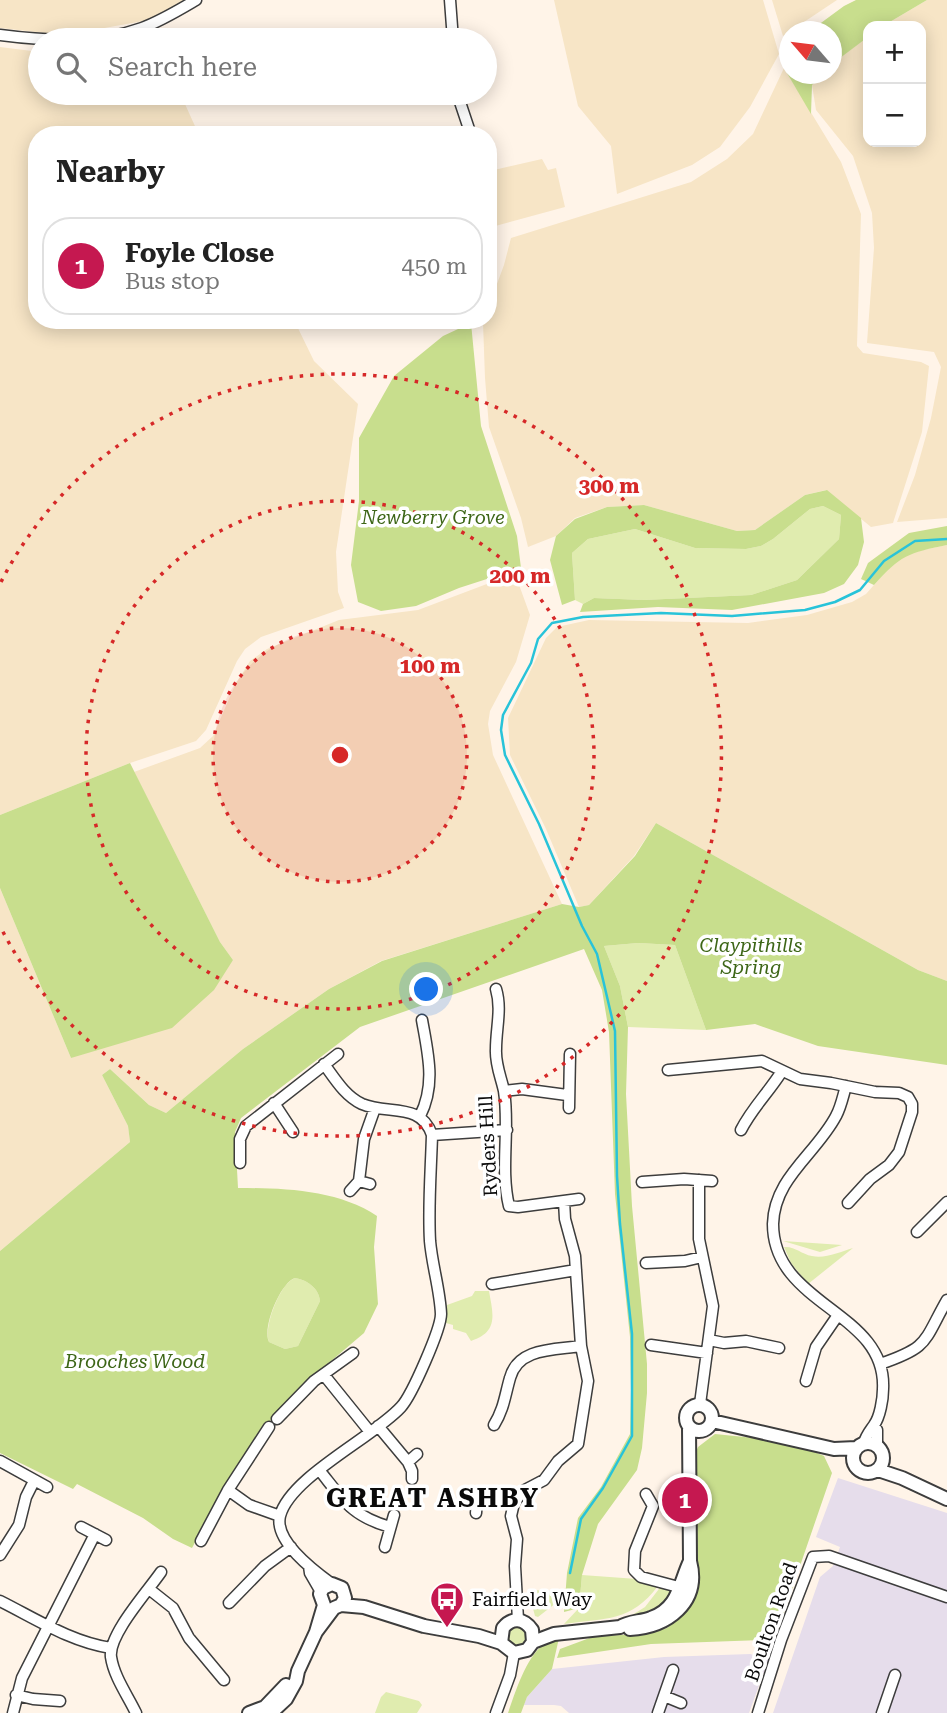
<!DOCTYPE html>
<meta charset="utf-8">
<style>
body{margin:0;font-family:"Roboto Serif",serif;background:#f2f2f2;color:#222}
.controls{position:absolute;right:21px;top:21px;display:grid;overflow:hidden;border-radius:14px;box-shadow:0 4px 18px #0003}
.controls button{width:63px;height:63px;display:grid;place-items:center;padding:0;border:0;border-bottom:2px solid #e0e0e0;background:#fff;color:#222;font:35px sans-serif}
.compass{position:absolute;left:779px;top:21px;width:63px;height:63px;border-radius:50%;background:#fff;box-shadow:0 4px 18px #0003;rotate:298deg}
.you{position:absolute;left:427px;top:990px;width:24px;height:24px;margin:-18px;border:5px solid #fff;border-radius:50%;background:#1a73e8;box-shadow:0 0 0 10px #1a73e833}
.badge{display:grid;place-items:center;width:46px;height:46px;border-radius:50%;background:#c51850;color:#fff;font-size:23px;font-weight:700}
.pin{position:absolute;translate:-50% -50%;border:4px solid #fff;box-shadow:0 2px 7px #0006}
.list{margin:0;padding:0;list-style:none}
h2{display:flex;justify-content:space-between;align-items:center;height:91px;margin:0;padding:0 28px;font-size:30px}
h2 small{font-size:23px;font-weight:400;color:#767676}
.list li{display:grid;grid-template-columns:46px 1fr auto;gap:21px;align-items:center;box-sizing:border-box;height:98px;margin:0 14px 14px;padding:0 14px;border:2px solid #e0e0e0;border-radius:28px}
.list b{display:block;font-size:26px;white-space:nowrap}
.list p{margin:0;font-size:23px;white-space:nowrap;color:#767676}
.list em{font-size:23px;font-style:normal;color:#767676}
.icon{flex:none;width:38px;height:38px;fill:none;stroke:currentColor;stroke-width:2;stroke-linecap:round;stroke-linejoin:round}
.map{position:relative;flex:none;width:947px;height:1713px;overflow:hidden}
.search{position:absolute;background:#fff;box-shadow:0 4px 18px #0003;left:28px;top:28px;width:469px;height:77px;display:flex;align-items:center;gap:18px;box-sizing:border-box;padding:0 24px;border-radius:38px;color:#767676;font-size:26px}
.panel{position:absolute;background:#fff;box-shadow:0 4px 18px #0003;left:28px;top:126px;width:469px;height:203px;border-radius:28px}
.map>svg:first-child{display:block}
</style>
<div class="map">
<svg width="947" height="1713" viewBox="0 0 947 1713">
<rect width="100%" height="100%" fill="#fff4e8"/>
<path fill="#e6ddeb" d="M838 1478 947 1513V1713H773L820 1577 833 1566 840 1547 816 1537Z
M750 1654 769 1658 749 1713H569L561 1706 554 1705H524L527 1697 552 1669 664 1657Z"/>
<path fill="#f7e5c6" d="M0 0H184L149 20 82 32 45 33 0 28Z
M554 0H763L779 54 750 107 720 147 692 165 617 194 611 146 578 106Z
M772 0H837L783 36Z
M927 0H947V518L897 522 915 475 931 418 941 367 934 352 867 343 874 248 872 213 853 156 816 110 812 85 823 74H832V63L868 37V142H921V26H883Z
M160 31 163 40H122L125 39Z
M0 47 40 52V93H180L199 135H37V320H294L314 361 358 404 336 552 338 592 344 608 261 637 245 649 237 661 206 730 196 741 130 763 0 815Z
M784 68 841 162 861 214 857 346 863 353 921 362 929 366 922 432 893 523 871 527 826 490 805 495 755 530 737 531 644 505 607 507 575 518 556 536 528 547 521 518 489 427 485 378 483 323 484 320H488V308L504 265 511 238 691 182 727 159 753 134Z
M488 157 494 170 542 159 548 170 556 168 565 207 488 228Z
M947 545V981L918 970 656 823 634 856 589 905 579 907 546 829 510 755 508 718 546 638 557 627 589 620 748 623 807 615 852 602 866 594 895 561 913 552Z
M508 576 518 582 530 615 516 662 490 711 488 724 493 755 562 904 381 961 329 989 243 1049 166 1113 149 1105 110 1069 102 1075 128 1126 130 1142 0 1251V888L71 1058 233 960 220 942 134 772 200 748 213 736 235 685 250 661 267 649 339 620 418 610Z"/>
<path fill="#e0ecaf" d="M823 506 841 515 839 539 797 580 751 595 644 600 594 598 583 604 575 600 572 553 588 539 635 529 695 548 746 549 761 546 773 539 810 509Z
M638 943 675 945 706 1030 628 1027 620 986 604 946Z
M783 1241 842 1245 820 1252Z
M784 1247C795 1246 801 1254 812 1256 825 1259 840 1252 853 1248L808 1284 791 1263Z
M295 1278C307 1280 319 1288 320 1301L298 1346 285 1349 269 1342C263 1328 280 1283 295 1278Z
M475 1291H489C493 1314 499 1332 471 1341L466 1333 453 1329V1325L446 1323 447 1305 472 1296Z
M582 1575 637 1579 658 1586C631 1622 606 1618 564 1624L579 1608Z
M662 1585 669 1591 671 1596 659 1613 629 1617 645 1607Z
M528 1590 556 1591V1603L538 1617 535 1616Z
M507 1636a10 10 0 1 1 20 0a10 10 0 1 1-20 0Z
M386 1692 419 1701 422 1705 417 1713H375L381 1697Z"/>
<path fill="#c8de8d" fill-rule="evenodd" d="M856 0H927L883 26H868V37L832 64V32L810 31 844 6Z
M789 60 790 74H823L812 85 811 114 784 68Z
M471 323 481 426 517 536 521 568 459 588 416 606 381 611 358 602 351 565 359 501V438L394 376 443 336Z
M827 490 861 518 864 542 858 565 844 584 824 593 732 610 658 607 580 612 583 604 594 598 644 600 751 595 797 580 839 539 841 515 823 506 810 509 773 539 761 546 746 549 695 548 635 529 588 539 572 553 575 600 562 605 550 560 556 536 575 519 607 507 644 505 737 531 755 530 805 495Z
M947 526V545C908 553 901 555 874 585L861 579 868 563 909 533Z
M130 763 220 942 233 960 214 990 172 1028 71 1058 0 888V815Z
M656 823 918 970 947 981V1065L818 1046 755 1024 706 1030 675 945 638 943 604 946 620 986 628 1027 626 1094 632 1206 647 1364V1393L642 1448 637 1470 598 1524 582 1575 579 1608 564 1612 567 1573 578 1518 601 1487 630 1434 631 1390 630 1337 615 1194 609 1032 602 990 584 949 360 1027 241 1118 235 1132 238 1188C284 1188 338 1190 377 1216L374 1247 378 1304 364 1333 304 1384 268 1423 225 1486 192 1548 173 1539 143 1518 77 1484 73 1489 0 1453V1251L130 1142 128 1126 102 1075 110 1069 149 1105 166 1113 243 1049 329 989 382 961 562 904 579 907 589 905 635 856ZM295 1278C307 1280 319 1288 320 1301L298 1346 285 1349 269 1342C262 1328 280 1283 295 1278Z
M715 1434 792 1442 824 1456 832 1473 779 1627 762 1640 651 1644 557 1658 560 1649 595 1636 648 1634 667 1628 684 1613 696 1585 690 1466 698 1447Z
M559 1638 552 1669 527 1697 521 1713H508C515 1693 526 1657 544 1644 548 1641 554 1640 559 1638Z"/>
<g fill="none" stroke-linecap="round" stroke-linejoin="round">
<path stroke="#28c3d9" stroke-width="2.5" d="M570 1573 581 1519 603 1488 632 1436V1334L620 1224 617 1176 615 1031 597 954 582 926 539 824 505 755 501 730 503 715 531 663 538 639 552 623 583 617 661 613 732 616 805 610 835 602 860 590 884 561 915 541 947 539"/>
<g stroke="#3d3d3d" stroke-width="13">
<path id="minor" d="M450 0 453 40
M0 35C46 41 98 44 142 28 161 21 179 10 196 0
M457 93 471 135
M496 989C502 1009 496 1028 496 1049 495 1064 501 1077 504 1091 510 1129 500 1169 509 1206L518 1207 579 1199
M324 1064C335 1079 345 1096 362 1104 388 1115 421 1102 432 1135 431 1170 428 1206 430 1241 432 1265 440 1290 441 1314 441 1329 412 1395 401 1407 374 1437 290 1477 280 1516 274 1541 314 1571 332 1584
M668 1070 762 1061 800 1079 831 1083 875 1092 899 1093 908 1097 912 1104V1112L899 1152 889 1165 870 1179 848 1203
M846 1086C843 1096 841 1107 836 1116 816 1154 774 1178 773 1224 773 1306 887 1311 883 1389 883 1399 880 1417 874 1425 870 1431 866 1435 864 1443
M504 1091 522 1089 567 1095
M274 1103 293 1132
M569 1108 570 1054
M420 1116C436 1084 428 1054 422 1020
M741 1130C752 1108 769 1092 782 1071
M432 1135 507 1130
M240 1163V1139L246 1126 338 1054
M699 1180V1239L713 1306 700 1404
M359 1181 364 1139 375 1108
M642 1182 684 1179 712 1181
M350 1191 359 1181 370 1184
M564 1201 565 1219 575 1256 581 1346
M917 1232 947 1202
M646 1263 685 1261 702 1257
M492 1284 576 1270
M709 1340 724 1343 746 1341 779 1348
M651 1345 707 1353
M880 1364C930 1347 923 1342 947 1300
M324 1375 370 1432
M806 1381 816 1347 838 1315
M277 1419 314 1381 353 1353
M494 1425C504 1409 505 1395 510 1378 518 1347 556 1350 581 1346L588 1381 578 1444 558 1461 544 1480 523 1491 514 1503 511 1516 517 1539 515 1566 518 1620
M874 1425 877 1430V1445
M378 1426 408 1462
M0 1461 47 1487
M320 1471C344 1501 352 1516 390 1527
M412 1479V1471L408 1462 417 1454
M228 1490 249 1505 280 1516
M646 1494 653 1506 635 1551 634 1570 641 1577 686 1589
M476 1513 477 1499 493 1496 514 1503
M81 1527 106 1540
M201 1541 228 1490 269 1427
M385 1547 394 1515
M0 1555 19 1525 26 1497 34 1481
M309 1566 310 1573 321 1592
M149 1589 173 1608 189 1638 224 1680
M0 1601C36 1619 71 1642 111 1648
M229 1603 265 1566 291 1547
M16 1695 33 1699 60 1701
M664 1696 681 1703
M13 1713 22 1678 95 1534
M136 1713C128 1696 114 1677 111 1657 108 1635 148 1591 161 1572
M496 1713 510 1675 514 1653
M658 1713 673 1670
M758 1713 781 1640 813 1557 829 1556 947 1597
M882 1713 895 1675"/>
</g>
<g stroke="#3d3d3d" stroke-width="16">
<path id="tertiary" d="M686 1418a13 13 0 1 1 26 0a13 13 0 1 1-26 0Z
M712 1421 834 1449 856 1448
M853 1458a15 15 0 1 1 30 0a15 15 0 1 1-30 0Z
M878 1470 902 1478 947 1499
M630 1629C667 1627 701 1603 690 1561L689 1427
M316 1632 334 1608 341 1605 364 1607 424 1626 479 1636 501 1643 514 1653 527 1650 533 1642 554 1634 620 1627C629 1621 641 1622 651 1618 679 1608 679 1584 690 1561
M501 1643 503 1628C512 1617 524 1618 532 1630L533 1642
M249 1713 265 1707 286 1685
M271 1713 286 1699 296 1681 298 1671 316 1632 324 1605 320 1594 323 1588 332 1584 342 1588 345 1598 341 1605"/>
</g>
<use href="#minor" stroke="#fff" stroke-width="10"/>
<use href="#tertiary" stroke="#fff" stroke-width="12"/>
</g>
<circle cx="340" cy="755" r="127" fill="#d62828" fill-opacity=".12"/>
<g fill="none" stroke="#d62828" stroke-width="3.5" stroke-dasharray="3.5 7">
<circle cx="340" cy="755" r="127"/>
<circle cx="340" cy="755" r="254"/>
<path d="M1 582A381 381 0 1 1 1 928"/>
</g>
<defs>
<g id="bus-pin" transform="scale(1.75)"><path d="M0 17L-7.5 6A9.5 9.5 0 1 1 7.5 6Z" fill="#c51850" stroke="#fff"/><path d="M-5-6H5V4H4V6H2V4H-2V6H-4V4H-5ZM-3.5-4V0h7V-4ZM-3.5 1.2v1.5H-2V1.2ZM2 1.2v1.5H3.5V1.2Z" fill="#fff"/></g>
</defs>
<g fill-rule="evenodd">
<use href="#bus-pin" x="447" y="1599"/>
</g>
<g text-anchor="middle" dominant-baseline="central" stroke-width="7" stroke-linejoin="round" paint-order="stroke">
<g font-size="19" font-style="italic" fill="#3d6617" stroke="#fff">
<text x="433" y="517">Newberry Grove</text>
<text x="751" y="945">Claypithills<tspan x="751" dy="22">Spring</tspan></text>
<text x="135" y="1361">Brooches Wood</text>
</g>
<g font-size="19" fill="#0a0a0a" stroke="#fff">
<text transform="translate(488 1146) rotate(-93)">Ryders Hill</text>
<text transform="translate(771 1622) rotate(-71)">Boulton Road</text>
</g>
<g font-size="19" fill="#0a0a0a" stroke="#fff" text-anchor="start">
<text x="472" y="1599">Fairfield Way</text>
</g>
<g font-size="26" font-weight="bold" letter-spacing="2" fill="#0a0a0a" stroke="#fff">
<text x="433" y="1498">GREAT ASHBY</text>
</g>
</g>
<circle cx="340" cy="755" r="10" fill="#d62828" stroke="#fff" stroke-width="3.5"/>
<g font-size="21" text-anchor="middle" font-weight="bold" fill="#d62828" stroke="#fff" stroke-width="7" stroke-linejoin="round" paint-order="stroke">
<text x="609" y="493">300 m</text>
<text x="520" y="583">200 m</text>
<text x="430" y="673">100 m</text>
</g>
</svg>
<div class="controls">
<button>+</button>
<button>−</button>
</div>
<svg class="compass" viewBox="-18 -18 36 36"><path d="M0-13l5 13h-10z" fill="#e53935"/><path d="M0 13l5-13h-10z" fill="#767676"/></svg>
<div class="you"></div>
<div class="pin badge" style="left:685px;top:1500px">1</div>
<div class="search"><svg class="icon" aria-label="search" viewBox="0 0 24 24"><circle cx="10" cy="10" r="6"/><path d="M15 15l6 6"/></svg>Search here</div>
<section class="panel">
<h2>Nearby<small></small></h2>
<ul class="list">
<li><span class="badge">1</span><div><b>Foyle Close</b><p>Bus stop</p></div><em>450 m</em></li>
</ul>
</section>
</div>
